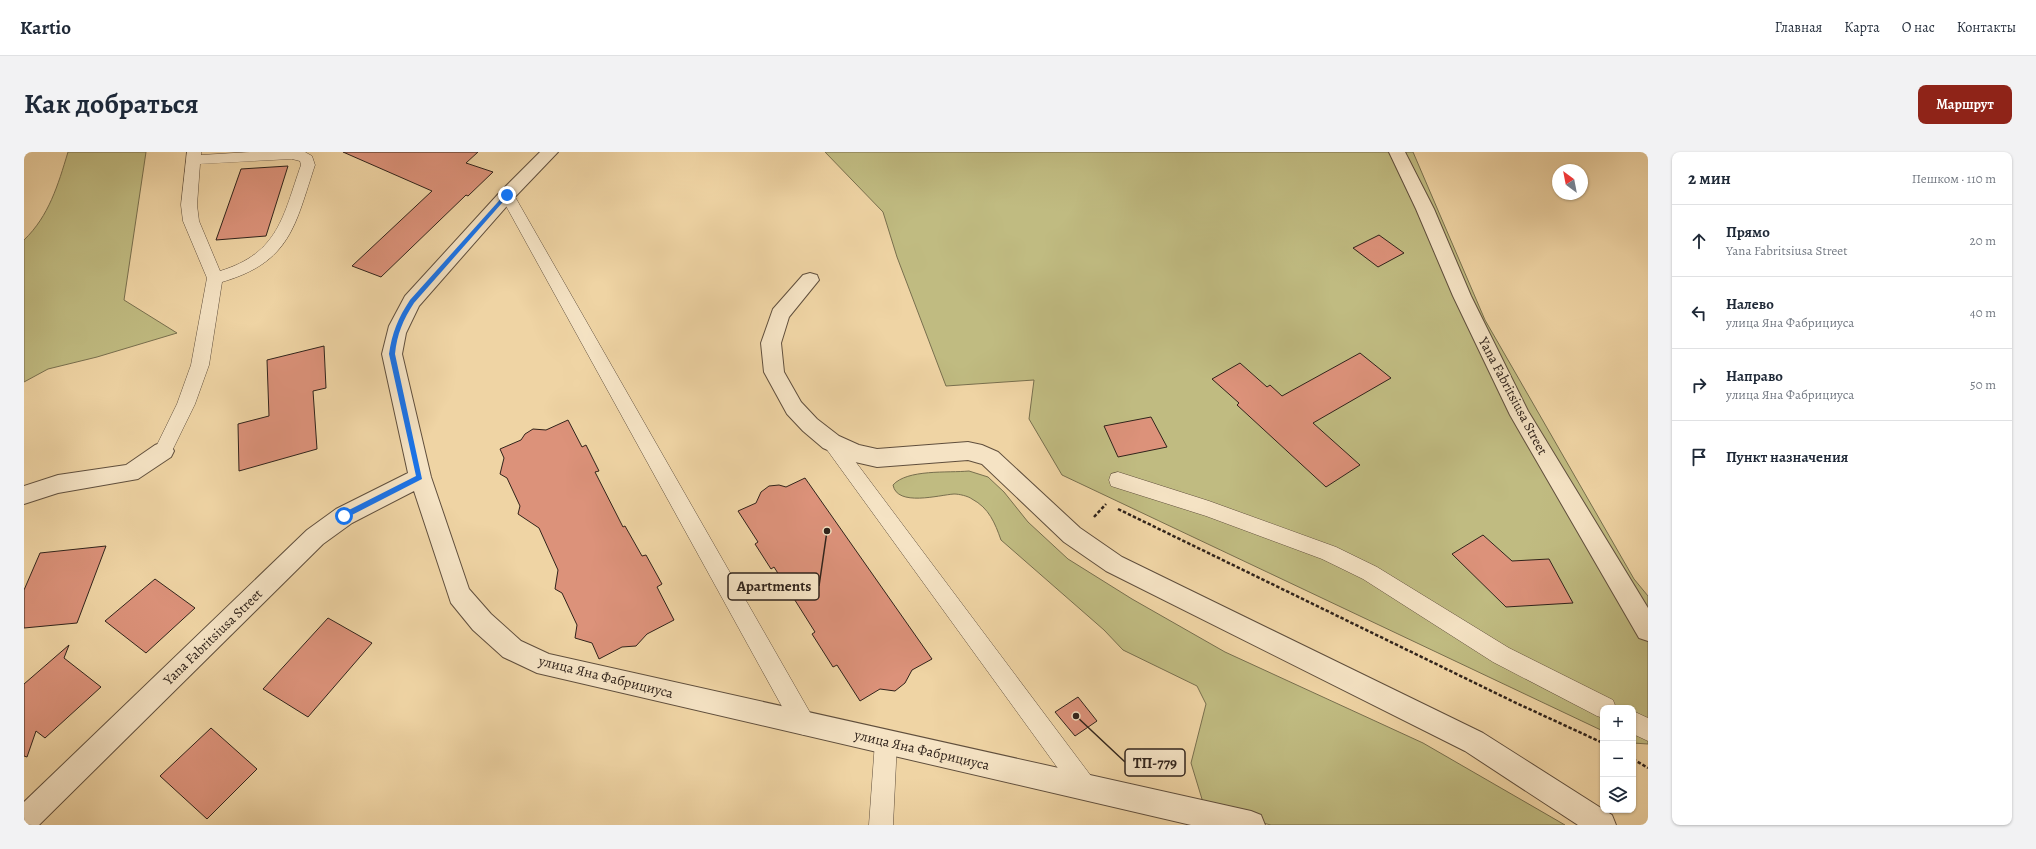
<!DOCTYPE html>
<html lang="ru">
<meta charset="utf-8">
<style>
body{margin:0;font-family:Alegreya,serif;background:#f2f2f3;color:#1f2937}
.controls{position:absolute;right:12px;bottom:12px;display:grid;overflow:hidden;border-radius:8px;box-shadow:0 1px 3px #0004}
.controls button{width:36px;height:36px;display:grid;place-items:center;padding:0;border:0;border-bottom:1px solid #e0e1e3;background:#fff;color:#1f2937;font:20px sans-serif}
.compass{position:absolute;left:1528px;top:12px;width:36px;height:36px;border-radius:50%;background:#fff;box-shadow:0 1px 3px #0004;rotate:328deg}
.stop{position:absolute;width:12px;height:12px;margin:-9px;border:3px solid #1a73e8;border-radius:50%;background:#fff}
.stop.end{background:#1a73e8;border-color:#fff;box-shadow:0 1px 4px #0008}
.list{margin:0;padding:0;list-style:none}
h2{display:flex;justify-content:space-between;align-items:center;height:52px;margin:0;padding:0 16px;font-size:17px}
h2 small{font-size:13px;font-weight:400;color:#747a83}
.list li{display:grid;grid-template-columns:26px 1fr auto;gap:12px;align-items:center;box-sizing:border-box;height:72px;padding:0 16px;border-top:1px solid #e0e1e3}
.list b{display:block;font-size:15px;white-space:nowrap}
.list p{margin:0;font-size:13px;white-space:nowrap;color:#747a83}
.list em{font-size:13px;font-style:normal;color:#747a83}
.icon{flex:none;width:22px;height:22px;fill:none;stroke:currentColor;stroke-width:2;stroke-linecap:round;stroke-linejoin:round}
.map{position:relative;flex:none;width:1624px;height:673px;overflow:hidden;border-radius:8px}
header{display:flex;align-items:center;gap:24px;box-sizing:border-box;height:56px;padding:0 20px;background:#fff;border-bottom:1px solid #e0e1e3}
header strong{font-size:19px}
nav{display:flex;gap:22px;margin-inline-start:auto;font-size:14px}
.intro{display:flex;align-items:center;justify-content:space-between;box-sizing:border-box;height:96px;padding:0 24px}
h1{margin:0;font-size:28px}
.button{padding:10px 18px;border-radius:8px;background:#8f2418;color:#fff;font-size:14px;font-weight:700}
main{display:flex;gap:24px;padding:0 24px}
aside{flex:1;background:#fff;border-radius:8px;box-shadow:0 1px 3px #0004}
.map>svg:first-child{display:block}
</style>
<header>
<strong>Kartio</strong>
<nav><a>Главная</a><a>Карта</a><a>О нас</a><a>Контакты</a></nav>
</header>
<div class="intro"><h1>Как добраться</h1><a class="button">Маршрут</a></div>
<main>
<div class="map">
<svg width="1624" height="673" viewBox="0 0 1624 673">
<rect width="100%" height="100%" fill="#efd4a4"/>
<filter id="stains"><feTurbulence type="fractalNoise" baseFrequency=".005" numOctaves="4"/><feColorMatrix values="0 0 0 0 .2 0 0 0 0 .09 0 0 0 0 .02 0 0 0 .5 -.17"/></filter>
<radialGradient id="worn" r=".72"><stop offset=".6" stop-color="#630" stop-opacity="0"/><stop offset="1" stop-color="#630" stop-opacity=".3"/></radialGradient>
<path fill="#c0bb81" stroke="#786f4e" d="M44 0H122L100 148 153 181 73 205 24 217 0 230V88C25 64 34 33 44 0Z
M801 0H1389L1461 168 1610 427 1624 444V592L1609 591V556H1579V579L1038 323 1005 267 1010 228 922 234 873 105 859 60Z
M945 319 964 325 980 340 1004 370 1044 407 1108 447 1201 500 1399 591 1541 673H1247L1181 657 1167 611 1182 552 1173 534 1099 498 1080 478 977 388C971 371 965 356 948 347 944 344 935 342 930 342 915 343 873 355 869 333 883 317 924 321 945 319Z"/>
<path fill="#dc927a" stroke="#30231b" d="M319 0H454L442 11 469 20 444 44 442 43 357 125 328 114 408 39Z
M264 14 242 84 192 88 217 17Z
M1355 83 1380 101 1354 115 1329 96Z
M300 194 302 236 289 239 293 297 215 319 214 272 245 264 243 208Z
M1336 201 1367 226 1289 271 1336 313 1302 335 1213 253 1215 251 1188 227 1216 211 1243 235 1246 233 1258 244Z
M1127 265 1143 295 1094 305 1080 274Z
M544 268 558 295 562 293 575 319 571 320 599 375 601 374 618 404 622 403 638 432 633 435 650 468 623 482 612 494 598 495 575 507 568 491 551 486 553 473 538 441 531 437 534 418 515 376 494 362 496 354 483 326 476 322 480 306 476 297 497 288 501 282 509 277 522 278Z
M781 326 908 507 888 518 881 531 871 539 856 537 836 549 813 513 809 515 788 482 791 480 750 415 747 417 731 392 734 390 714 359 732 351 737 340 745 334 755 333 762 335Z
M1459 383 1488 409 1525 407 1549 451 1482 455 1428 402Z
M82 394 53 471 0 476V438L16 401Z
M131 427 171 456 122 501 81 469Z
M304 466 348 491 284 565 239 537Z
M45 493 40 506 77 535 21 586 12 579 3 605 0 604V532Z
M1054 545 1073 569 1051 584 1031 560Z
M187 576 233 617 183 667 136 624Z"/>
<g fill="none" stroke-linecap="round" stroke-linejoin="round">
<g stroke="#604f3d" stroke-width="1">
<path id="service" d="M163 0H177V3L226 0H281L288 4 291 13C271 73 267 110 198 130L185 213 171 252 148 299 146 304 139 307 132 304 130 299 153 252 167 213 183 126 159 69 157 53ZM268 7 276 9 277 13C259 64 255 101 196 119L175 69 173 53 176 12Z
M483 38 488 40 490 43 788 564 791 572 788 580 780 583 772 580 476 43 478 40Z
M807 283 813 285 1070 628 1074 636 1070 644 1062 648 1054 644 801 295 798 290 801 285Z
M1094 320 1185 349 1312 395 1353 415 1485 496 1589 548 1592 556H1579V566L1573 564 1469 510 1339 427 1298 407 1182 364 1087 334 1085 328 1087 322Z
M1609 559 1624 566V589L1609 582Z
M862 579 870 582 873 590 869 673H845L851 590 854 582Z"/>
</g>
<g stroke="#604f3d" stroke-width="2">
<path id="minor" d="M516 0H534L489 47 395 154 382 181 378 202 407 325 445 437 467 462 497 489 525 502 1227 659 1237 663 1241 673H1167L513 521 479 505 449 478 427 451 390 339 328 371 299 392 15 673H0V650L283 378 312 357 384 321 358 202 365 174 381 144 477 39Z
M1365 0H1381L1410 57 1447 144 1504 259 1624 456V489L1615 486 1486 263 1429 144 1392 57Z
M786 121 793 123 795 128 765 165 757 191 760 220 777 250 793 267 815 284 835 293 853 297 944 290 958 293 974 300 1056 376 1098 405 1459 581 1588 663 1592 673H1554L1441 599 1082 419 1040 390 958 312 944 308 853 315 831 310 799 296 779 279 763 262 740 220 737 191 749 157 779 123Z
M139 290 147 293 150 299 147 305 114 327 34 341 0 352V334L34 323 102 313 131 293Z"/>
</g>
<path stroke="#30231b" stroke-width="2.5" stroke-dasharray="3.5 2" stroke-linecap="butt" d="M1094 357 1490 550 1579 591
M1070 365 1082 352
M1609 607 1624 616"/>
<use href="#service" fill="#f5e3c4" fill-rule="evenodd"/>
<use href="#minor" fill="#f5e3c4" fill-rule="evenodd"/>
</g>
<path fill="#1a73e8" d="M481 42 485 43 390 151C379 168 373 182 371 202L398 327 322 366H317V362L392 324 365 202C368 181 374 166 386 148Z"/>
<g text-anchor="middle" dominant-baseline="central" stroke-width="3" stroke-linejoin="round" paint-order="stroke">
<g font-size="14" fill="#30231b" stroke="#f5e3c4">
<text transform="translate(1489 244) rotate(62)">Yana Fabritsiusa Street</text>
<text transform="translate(189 485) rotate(-44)">Yana Fabritsiusa Street</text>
<text transform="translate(582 525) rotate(14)">улица Яна Фабрициуса</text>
<text transform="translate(898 598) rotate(13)">улица Яна Фабрициуса</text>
</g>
</g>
<path fill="none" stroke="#30231b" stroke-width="1.5" d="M803 379L795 434M1052 564L1101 610"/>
<g fill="#30231b" stroke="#f5e3c4" stroke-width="1.5">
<circle cx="803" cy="379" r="4"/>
<circle cx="1052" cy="564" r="4"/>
</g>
<g fill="#f5e3c4" stroke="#30231b" stroke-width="1.5">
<rect x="704" y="421" width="91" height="27" rx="4"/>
<rect x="1101" y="597" width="60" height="27" rx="4"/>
</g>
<g font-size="15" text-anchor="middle" font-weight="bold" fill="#30231b">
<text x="750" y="439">Apartments</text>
<text x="1131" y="616">ТП-779</text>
</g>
<rect width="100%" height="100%" filter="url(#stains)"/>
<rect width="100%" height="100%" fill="url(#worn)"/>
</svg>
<div class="controls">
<button>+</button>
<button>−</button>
<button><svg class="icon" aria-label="layers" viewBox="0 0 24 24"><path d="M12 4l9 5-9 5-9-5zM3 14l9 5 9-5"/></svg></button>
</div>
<svg class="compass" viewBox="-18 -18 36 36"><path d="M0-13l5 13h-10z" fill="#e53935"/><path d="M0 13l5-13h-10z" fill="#747a83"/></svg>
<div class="stop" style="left:320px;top:364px"></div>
<div class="stop end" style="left:483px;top:43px"></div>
</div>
<aside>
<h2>2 мин<small>Пешком · 110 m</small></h2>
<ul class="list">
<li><svg class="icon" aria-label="ahead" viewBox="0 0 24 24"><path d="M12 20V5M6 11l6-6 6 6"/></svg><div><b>Прямо</b><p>Yana Fabritsiusa Street</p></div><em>20 m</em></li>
<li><svg class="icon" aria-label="left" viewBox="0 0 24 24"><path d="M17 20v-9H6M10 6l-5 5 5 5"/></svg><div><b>Налево</b><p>улица Яна Фабрициуса</p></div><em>40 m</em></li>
<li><svg class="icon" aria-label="right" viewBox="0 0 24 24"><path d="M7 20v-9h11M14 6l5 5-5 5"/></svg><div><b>Направо</b><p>улица Яна Фабрициуса</p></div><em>50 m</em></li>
<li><svg class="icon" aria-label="arrive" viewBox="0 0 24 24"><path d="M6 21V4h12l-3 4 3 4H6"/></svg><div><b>Пункт назначения</b></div></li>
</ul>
</aside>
</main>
